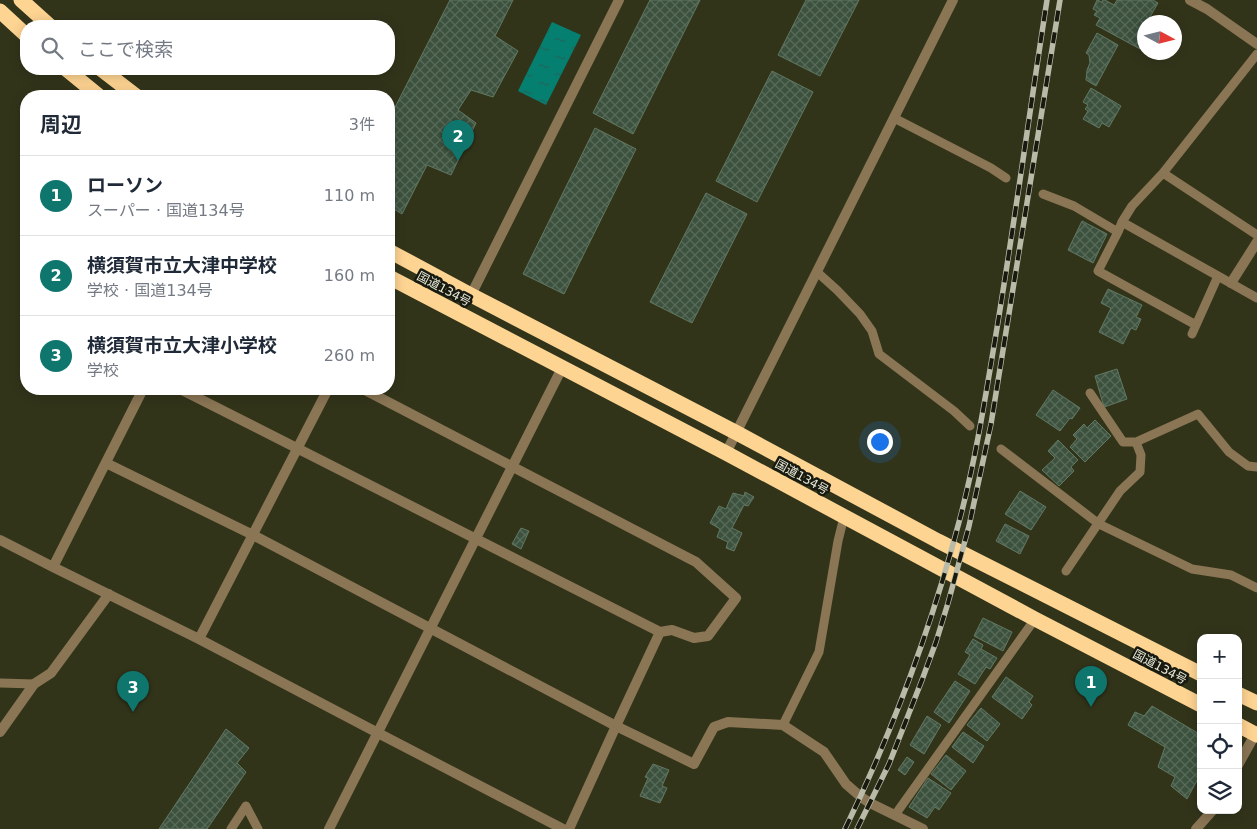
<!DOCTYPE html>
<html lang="ja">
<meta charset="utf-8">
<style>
body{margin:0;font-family:"DejaVu Sans","Noto Sans JP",sans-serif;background:#f2f2f3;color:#1f2937}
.controls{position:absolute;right:15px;bottom:15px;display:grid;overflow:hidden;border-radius:10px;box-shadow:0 2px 12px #0003}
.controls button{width:45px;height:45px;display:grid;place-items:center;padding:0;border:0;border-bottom:1px solid #e0e1e3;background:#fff;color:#1f2937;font:25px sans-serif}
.compass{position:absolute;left:1137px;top:15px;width:45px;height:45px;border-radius:50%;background:#fff;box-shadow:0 2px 12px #0003;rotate:97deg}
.you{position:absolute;left:879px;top:441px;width:18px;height:18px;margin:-12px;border:4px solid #fff;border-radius:50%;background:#1a73e8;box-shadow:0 0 0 8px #1a73e833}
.badge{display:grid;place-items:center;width:32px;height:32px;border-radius:50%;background:#0f766e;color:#fff;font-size:16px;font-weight:700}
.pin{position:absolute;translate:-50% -41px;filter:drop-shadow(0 1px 2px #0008)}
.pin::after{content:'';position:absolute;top:26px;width:18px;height:15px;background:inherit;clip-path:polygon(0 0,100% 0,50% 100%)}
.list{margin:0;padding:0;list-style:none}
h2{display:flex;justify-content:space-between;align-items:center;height:65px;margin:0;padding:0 20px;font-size:21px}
h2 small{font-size:16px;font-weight:400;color:#747a83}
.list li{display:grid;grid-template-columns:32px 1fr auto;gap:15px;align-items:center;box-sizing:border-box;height:80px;padding:0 20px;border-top:1px solid #e0e1e3}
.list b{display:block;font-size:19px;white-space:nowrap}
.list p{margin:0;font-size:16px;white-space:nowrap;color:#747a83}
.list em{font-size:16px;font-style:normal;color:#747a83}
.icon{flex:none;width:28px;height:28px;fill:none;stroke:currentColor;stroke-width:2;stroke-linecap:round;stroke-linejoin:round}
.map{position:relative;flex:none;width:1257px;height:829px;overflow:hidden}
.search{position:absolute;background:#fff;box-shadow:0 2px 12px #0003;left:20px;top:20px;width:375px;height:55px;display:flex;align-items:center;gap:12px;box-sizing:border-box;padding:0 18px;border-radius:20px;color:#747a83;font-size:19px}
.panel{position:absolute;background:#fff;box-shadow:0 2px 12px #0003;left:20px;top:90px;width:375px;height:305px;border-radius:20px}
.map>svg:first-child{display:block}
</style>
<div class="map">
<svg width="1257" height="829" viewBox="0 0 1257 829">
<defs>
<pattern id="water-ripples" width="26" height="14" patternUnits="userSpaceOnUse" patternTransform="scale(1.25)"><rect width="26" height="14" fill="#047f70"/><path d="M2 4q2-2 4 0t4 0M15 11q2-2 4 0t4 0" fill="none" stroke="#22655b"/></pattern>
<pattern id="building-cross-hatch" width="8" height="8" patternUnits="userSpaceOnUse" patternTransform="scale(1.25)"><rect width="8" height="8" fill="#3c523e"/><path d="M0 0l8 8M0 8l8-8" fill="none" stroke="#586b59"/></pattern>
</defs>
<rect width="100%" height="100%" fill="#32341a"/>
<path fill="url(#water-ripples)" d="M552 22 581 35 546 105 518 91Z"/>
<path fill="url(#building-cross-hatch)" stroke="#617863" d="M450 0H513L495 36 518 51 493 97 471 90 458 110 476 123 451 175 427 165 402 214 389 206V119Z
M650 0H700L633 134 593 113Z
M806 0H859L820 76 778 55Z
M1097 0 1102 2 1103 0H1105L1114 5 1117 0H1153L1158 3 1147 22H1144V40L1140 49 1096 25 1100 18 1094 15 1097 11 1093 9Z
M1097 33 1118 45 1096 86 1086 80 1087 70 1090 63 1089 55 1086 53Z
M772 71 813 92 757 202 716 181Z
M1091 88 1121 106 1109 127 1102 123 1099 128 1083 119 1088 111 1085 109 1088 105 1083 102Z
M595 128 636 149 564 294 523 274Z
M706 193 747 214 692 323 650 302Z
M1082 221 1107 234 1093 263 1068 250Z
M1108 289 1142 305 1136 317 1141 319 1136 330 1131 328 1123 344 1099 332 1111 308 1101 303Z
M1117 369 1127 399 1104 407 1095 376Z
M1053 390 1080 408 1072 419 1070 418 1060 431 1036 415Z
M1095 420 1111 436 1085 462 1070 447 1077 439 1073 435 1084 424 1087 428Z
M1058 440 1078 460 1071 467 1074 471 1059 486 1042 470 1055 458 1048 451Z
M1020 491 1046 507 1031 530 1005 514Z
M745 492 754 497 748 506 744 505 732 528 742 533 734 551 726 548 728 542 717 537 720 529 710 523 719 506 726 509 733 493 744 496Z
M1005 524 1029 536 1020 554 996 541Z
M521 528 529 531 521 549 512 544Z
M983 618 1012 632 1003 651 974 636Z
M973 639 983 645 981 649 997 658 990 669 986 667 975 684 958 674 970 655 965 652Z
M1006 677 1033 696 1029 702 1032 705 1022 719 992 697Z
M955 681 970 691 949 723 934 712Z
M1152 706 1201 735V773L1187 799 1171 786 1175 777 1158 767 1165 747 1128 725 1135 712 1144 716Z
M981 708 1000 724 987 741 967 725Z
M927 716 941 725 924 754 910 745Z
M226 729 249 748 237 763 246 772 207 829H159Z
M963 732 984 746 973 763 952 747Z
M946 755 966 771 951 790 931 774Z
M907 757 914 762 905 775 898 770Z
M653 764 669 770 662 786 667 788 660 803 640 796 648 778 645 777Z
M928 778 951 793 939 810 935 807 927 818 909 807Z"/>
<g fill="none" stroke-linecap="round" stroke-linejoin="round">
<path stroke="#8a7554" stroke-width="9" d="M1257 54 1163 173 1257 235
M894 118 991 168 1006 178
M1163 173 1132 206 1122 222 1118 232 1098 271 1196 325
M1043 194 1074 206 1118 232
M1122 222 1218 276
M817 272 837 290 860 314 872 331 879 354 954 411 970 426
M1192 334 1218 276 1257 298
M1090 393 1123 442H1136L1198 414 1229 452 1248 466 1257 467
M1001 449 1099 524 1192 569 1231 575 1257 588
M1066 571 1120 491 1140 472 1141 455 1136 442
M0 683 34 684
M783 725 819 652 838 541 844 517
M895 815 1035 619
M231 829 246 806 258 829"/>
<path stroke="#8a7554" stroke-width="10" d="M1190 0 1207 9 1257 44
M1231 283 1257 242
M471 295 619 0
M180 389 660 632 672 630 694 638 708 636 736 598 696 562 363 389
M726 453 953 0
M106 463 253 535 616 726 694 764 714 727 728 722 783 725 824 752 846 784 861 797 870 803 923 829
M0 540 53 567 199 639 378 733 563 829
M53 567 143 389
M199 639 328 389
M0 732 34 684 51 673 109 594
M1238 765 1257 731
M329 829 562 368
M569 829 616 726 660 632
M1196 829 1213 810"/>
<path stroke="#fed492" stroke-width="15" d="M21 0 50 26
M0 11 26 35
M66 69 99 96
M101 69 136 96
M389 251 471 295 737 433 938 541 1201 674
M389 277 726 453 1035 619 1201 705
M1238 694 1257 703
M1238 725 1257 735"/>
<g stroke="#b9bba8" stroke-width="5.5">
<path id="rail" d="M845 829C893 730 931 629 959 522 976 459 986 393 997 328 1015 219 1030 109 1047 0
M857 829 889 764 922 680 936 642 948 603 969 526 991 424 1060 0"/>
</g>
<use href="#rail" stroke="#191a0f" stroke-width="4" stroke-dasharray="11" stroke-linecap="butt"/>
</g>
<g text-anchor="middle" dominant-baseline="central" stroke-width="5" stroke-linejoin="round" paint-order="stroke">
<g font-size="12" fill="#e8eada" stroke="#191a0f">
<text transform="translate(444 289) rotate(28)">国道134号</text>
<text transform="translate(802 477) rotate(29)">国道134号</text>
<text transform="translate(1160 667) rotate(28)">国道134号</text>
</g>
</g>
</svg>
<div class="controls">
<button>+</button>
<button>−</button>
<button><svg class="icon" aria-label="locate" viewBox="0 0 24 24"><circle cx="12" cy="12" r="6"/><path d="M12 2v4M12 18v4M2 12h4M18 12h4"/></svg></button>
<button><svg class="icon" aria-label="layers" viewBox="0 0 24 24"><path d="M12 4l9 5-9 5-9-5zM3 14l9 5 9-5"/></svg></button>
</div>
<svg class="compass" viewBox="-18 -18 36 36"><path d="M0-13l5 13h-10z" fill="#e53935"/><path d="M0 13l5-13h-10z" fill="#747a83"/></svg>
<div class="you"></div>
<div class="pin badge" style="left:1091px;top:707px">1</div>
<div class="pin badge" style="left:458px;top:161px">2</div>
<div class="pin badge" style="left:133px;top:712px">3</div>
<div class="search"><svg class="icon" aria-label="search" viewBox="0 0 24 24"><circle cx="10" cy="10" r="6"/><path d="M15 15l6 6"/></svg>ここで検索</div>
<section class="panel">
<h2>周辺<small>3件</small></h2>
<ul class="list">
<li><span class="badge">1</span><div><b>ローソン</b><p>スーパー · 国道134号</p></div><em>110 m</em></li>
<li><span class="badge">2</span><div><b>横須賀市立大津中学校</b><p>学校 · 国道134号</p></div><em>160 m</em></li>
<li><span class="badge">3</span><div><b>横須賀市立大津小学校</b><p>学校</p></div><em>260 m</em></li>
</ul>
</section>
</div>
